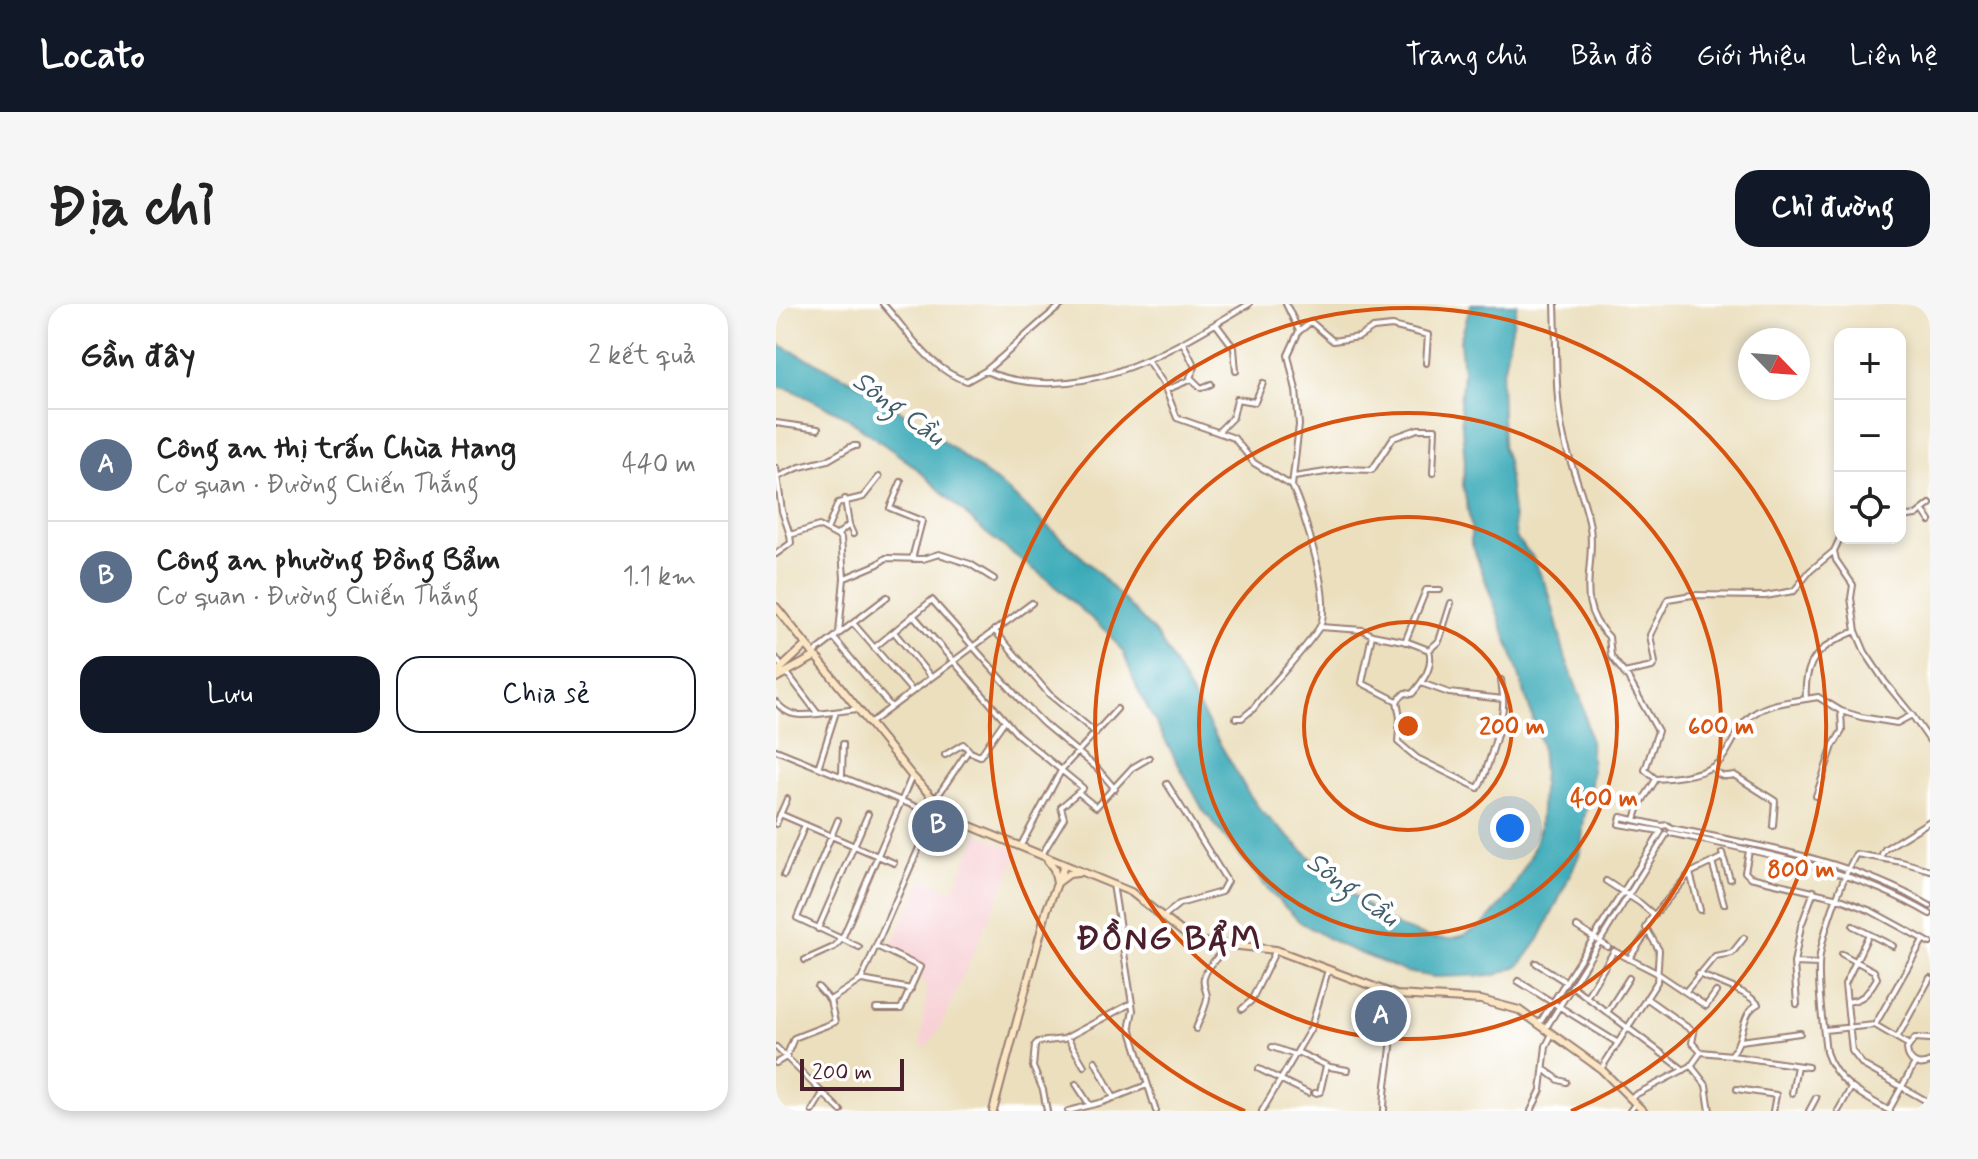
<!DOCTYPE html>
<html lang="vi">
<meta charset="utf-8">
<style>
body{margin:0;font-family:Mynerve,sans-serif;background:#f6f6f6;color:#222}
.controls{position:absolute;right:24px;top:24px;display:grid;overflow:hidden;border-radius:16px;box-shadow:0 4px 12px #0003}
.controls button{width:72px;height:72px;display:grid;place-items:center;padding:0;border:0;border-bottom:2px solid #e0e0e0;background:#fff;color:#222;font:40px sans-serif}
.compass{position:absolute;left:962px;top:24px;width:72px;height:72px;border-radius:50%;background:#fff;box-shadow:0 4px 12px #0003;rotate:115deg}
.scale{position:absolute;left:24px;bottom:20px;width:104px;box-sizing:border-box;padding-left:8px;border:4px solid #4a1f2b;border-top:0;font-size:22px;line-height:28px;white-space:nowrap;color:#4a1f2b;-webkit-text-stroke:6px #fff;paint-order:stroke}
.you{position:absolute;left:734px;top:524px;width:28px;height:28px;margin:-20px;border:6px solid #fff;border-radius:50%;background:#1a73e8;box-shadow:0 0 0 12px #1a73e833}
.badge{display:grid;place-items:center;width:52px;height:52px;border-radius:50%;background:#111827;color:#fff;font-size:26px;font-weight:700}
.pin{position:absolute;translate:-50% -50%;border:4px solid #fff;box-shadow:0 2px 8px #0006}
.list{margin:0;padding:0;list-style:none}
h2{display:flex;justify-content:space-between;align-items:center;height:104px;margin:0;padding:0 32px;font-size:34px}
h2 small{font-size:26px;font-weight:400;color:#767676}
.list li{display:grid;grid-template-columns:52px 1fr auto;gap:24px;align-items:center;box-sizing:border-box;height:112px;padding:0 32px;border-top:2px solid #e0e0e0}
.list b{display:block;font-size:30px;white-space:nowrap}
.list p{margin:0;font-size:26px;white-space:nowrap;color:#767676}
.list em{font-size:26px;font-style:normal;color:#767676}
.actions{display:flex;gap:16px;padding:24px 32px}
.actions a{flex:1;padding:18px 0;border:2px solid #111827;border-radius:24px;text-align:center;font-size:28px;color:#111827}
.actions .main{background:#111827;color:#fff}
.icon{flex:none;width:44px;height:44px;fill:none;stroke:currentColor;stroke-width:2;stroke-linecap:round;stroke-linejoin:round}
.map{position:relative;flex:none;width:1154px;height:807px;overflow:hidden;border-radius:24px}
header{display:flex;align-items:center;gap:48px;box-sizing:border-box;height:112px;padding:0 40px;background:#111827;color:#fff}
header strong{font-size:38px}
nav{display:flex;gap:44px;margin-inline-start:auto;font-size:28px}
.intro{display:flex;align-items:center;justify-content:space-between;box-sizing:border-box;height:192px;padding:0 48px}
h1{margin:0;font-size:56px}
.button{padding:20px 36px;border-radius:24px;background:#111827;color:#fff;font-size:28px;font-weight:700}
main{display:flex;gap:48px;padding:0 48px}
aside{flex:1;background:#fff;border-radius:24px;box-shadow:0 4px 12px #0003}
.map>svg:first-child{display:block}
</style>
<header>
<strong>Locato</strong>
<nav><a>Trang chủ</a><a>Bản đồ</a><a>Giới thiệu</a><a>Liên hệ</a></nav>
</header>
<div class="intro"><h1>Địa chỉ</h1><a class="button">Chỉ đường</a></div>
<main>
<aside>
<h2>Gần đây<small>2 kết quả</small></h2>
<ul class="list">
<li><span class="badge" style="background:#5c6f8a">A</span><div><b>Công an thị trấn Chùa Hang</b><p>Cơ quan · Đường Chiến Thắng</p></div><em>440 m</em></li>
<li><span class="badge" style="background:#5c6f8a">B</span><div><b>Công an phường Đồng Bẩm</b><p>Cơ quan · Đường Chiến Thắng</p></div><em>1.1 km</em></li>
</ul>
<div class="actions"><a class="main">Lưu</a><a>Chia sẻ</a></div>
</aside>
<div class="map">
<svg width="1154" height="807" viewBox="0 0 1154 807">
<rect width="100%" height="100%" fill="#fff"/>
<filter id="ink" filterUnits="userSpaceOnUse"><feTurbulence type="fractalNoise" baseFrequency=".0125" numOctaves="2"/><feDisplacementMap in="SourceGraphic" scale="16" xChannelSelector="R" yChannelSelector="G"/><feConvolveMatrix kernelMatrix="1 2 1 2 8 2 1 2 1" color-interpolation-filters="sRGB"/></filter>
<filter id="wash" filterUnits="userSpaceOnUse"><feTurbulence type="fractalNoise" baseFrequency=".006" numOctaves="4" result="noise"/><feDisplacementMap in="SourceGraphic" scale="32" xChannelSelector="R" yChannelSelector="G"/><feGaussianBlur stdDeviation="1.8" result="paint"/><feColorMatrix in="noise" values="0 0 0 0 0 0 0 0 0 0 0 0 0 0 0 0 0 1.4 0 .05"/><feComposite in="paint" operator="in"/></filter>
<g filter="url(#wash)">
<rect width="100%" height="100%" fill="#ebdfbe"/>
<path fill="#f7cfd4" d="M202 530 243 547 164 724 151 743 144 742 151 684 136 652 115 643 147 574 176 588Z"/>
<path fill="#3aaab8" stroke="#426472" stroke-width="2" d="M695 0H741L725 77 727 144 731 157 740 234 756 252 773 289 789 352 806 398 814 437 816 468 814 493 808 514 805 547 780 601 763 635 744 661 720 671 659 673 630 668 564 641 524 618 496 590 427 506 362 386 347 348 332 329 273 277 210 229 138 162 67 111 16 86 0 82V39L89 83 129 110 144 124 166 136 231 186 317 263 382 332 471 487 485 507 551 569 597 607 623 623 655 634 673 635 689 631 708 620 734 590 754 553 764 523 767 467 765 441 738 355 695 237V222L687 181 689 158 684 99 687 69 684 37Z"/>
</g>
<g filter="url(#ink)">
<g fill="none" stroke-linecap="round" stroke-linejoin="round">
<g stroke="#9a7f74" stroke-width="8">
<path id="street" d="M107 0C132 27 155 67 191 77L209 67C304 105 394 47 473 0
M510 0 523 27 512 51 520 86 523 121 516 182
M779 0C781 44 778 92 788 135 795 164 809 193 814 223 820 264 797 299 833 333L835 352 852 374 882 427 869 466 880 475
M440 20 458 44 460 67
M525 26 535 18 557 37 583 33 597 24 616 22 652 31 650 59
M407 39 419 63 414 73 425 84 435 80
M372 57 387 79 401 114 458 134 478 159 516 182C528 207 558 301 543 324 523 353 498 377 477 405L466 414H460
M209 67C236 46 259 21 287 0
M390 86 416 75
M0 119 42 125
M442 128 457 113 461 95 479 98 487 79
M0 164 6 207 14 231
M1 173 24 163 52 156 76 142H81
M518 173 569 165 596 166 617 134 642 125H659L657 169
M125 178 114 204 146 217 136 255
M69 195 73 221 77 230
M1147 207 1154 217
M1124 213 1140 211 1154 200
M51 226 62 199 87 193 103 173
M61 231 73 221
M1058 247 1060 256 1077 281 1075 294 1080 327 1089 348 1109 378 1136 411
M0 250 15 239 14 231 43 222 65 234 68 274 63 329
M69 274 102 260 110 254 147 255 163 250 194 260 218 275
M137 311 241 430 307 484 285 503 288 514 265 552
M77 319 136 387
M544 323 587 326 596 331 632 338 653 346
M218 326 273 390 320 429
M118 328 155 373
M596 331 586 379 621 397 624 414 622 438 641 454 702 484C709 475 726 417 727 403 728 394 726 385 725 376
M58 334 115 403
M629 338 650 286H664
M98 344 156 296 246 398 268 420 321 464 339 485
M653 346 663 337 675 299
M38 349 111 293
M0 354 6 363
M11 369 42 410 81 405
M848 369 876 363 879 359 874 331 892 295 916 291 989 292 1018 287 1034 267 1058 247 1064 234
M645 379 673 389 727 395
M1030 395C1027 355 1045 341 1080 327
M621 397 629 389 636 390C647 377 658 363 653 346
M0 398C12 413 24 412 42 410
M94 419 256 299
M0 446 153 508 156 514 85 676 54 696 59 718 18 734 10 753 0 743
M169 451 187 440 193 446
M43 461 60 408
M937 463C942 473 948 473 958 471L999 497 997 522
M66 470 67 440
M304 490 320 503 356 464 373 454
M1040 492 1057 442 1066 427 1065 407
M159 496 192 447 204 452 229 416
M4 510 118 559
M62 516 21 614 83 643
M859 516C863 497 871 492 880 475 900 474 937 470 948 452 957 439 963 421 976 411 993 398 1021 397 1042 393L1065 407 1085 413 1121 419 1136 411 1154 437
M0 520 11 495
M895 524C984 542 1074 555 1154 602
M884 527 843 520 845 513 886 522 891 521 895 524
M894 529C985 549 1072 562 1154 610
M244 543 286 465 341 405
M973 547 969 568 974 573 1062 594 1095 607 1154 639
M946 549 954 575
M1106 550 1109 545 1154 517
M936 558 948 600
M914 569 924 606
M8 571 29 521
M830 577 864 599 878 611
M337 580 357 706 354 721 356 730 380 807
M387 613 403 600 445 588 451 577 391 480
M1077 622 1117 642
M801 623 832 643
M42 625 92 510
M1093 630 1069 680 1076 747 1087 761 1154 799
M100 642 144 663 125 705H100
M1066 650 1098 667 1101 674C1092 689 1089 695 1071 698
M853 655 872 627
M29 656 58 643 66 635 136 472
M760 659 790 678
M1018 659 1043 660
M86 676 135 685
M742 677 842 739
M796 682 908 766
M42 683 54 696
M910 687 939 652 956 649 968 634
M811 692 838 647 881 669 930 702 940 688
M870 694 918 728 916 739 925 748
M1021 700 1018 659 1025 622 1038 587
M466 705 475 697 500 646
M832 707 853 674
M763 720 885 528
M1099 721 1147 636
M770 724 890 531
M420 725C423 716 431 702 431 693 431 686 426 682 428 674 431 661 442 657 448 641
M1048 726 1099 721 1133 741
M291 733 308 762
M1121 734 1154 674
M1154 735 1139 734 1131 745C1132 758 1142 764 1154 758
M964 737 1024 729
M496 743 519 751
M521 748 554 763 571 766
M957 752 1032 763
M319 757 338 794
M0 759 10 753 65 807
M916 763 930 781 934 807
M483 765 532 789
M825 765 881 678 883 646 870 624 874 616 914 569 947 553
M769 766 783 776 790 778
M300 780 313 800
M961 785 1000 791 997 807
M539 789 544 788 550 762
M1016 789 1021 762
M855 793 915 762 925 748 955 751C969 736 964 709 982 700 969 686 941 678 922 670
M1113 806 1139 759
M36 807 47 789
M271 807 267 786 257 763 259 741 262 738 288 735 356 699
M292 807 327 798 371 781
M486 807 535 724 552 666
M608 807C608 785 613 765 615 743 617 724 615 709 620 691
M755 807 765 786 770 742 776 730
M854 807 860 799
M1033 807 1040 794
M1062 807 1075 784
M1114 807C1087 792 1060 779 1050 748 1047 720 1042 690 1043 662 1043 636 1067 573 1080 550L1126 558 1154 566"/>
</g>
<g stroke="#9a7f74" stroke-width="10">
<path id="secondary" d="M0 303 136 472 159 496 192 521 355 588 418 637 500 646 620 691 705 696 743 706 825 765 867 807
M0 369 29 342
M0 374 38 353
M272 557 278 565 281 579 293 570 302 569
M217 807 271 605 288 562"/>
</g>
<use href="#street" stroke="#fff" stroke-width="4"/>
<use href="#secondary" stroke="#fbe6c4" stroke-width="6"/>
</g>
</g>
<g fill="none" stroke="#d8530f" stroke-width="4">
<circle cx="632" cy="422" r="104"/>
<circle cx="632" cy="422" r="209"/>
<circle cx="632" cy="422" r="313"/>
<path d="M469 807A418 418 0 1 1 795 807"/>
</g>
<g text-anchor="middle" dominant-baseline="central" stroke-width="8" stroke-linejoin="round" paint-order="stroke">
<g font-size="28" font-style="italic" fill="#435e6a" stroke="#fff">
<text transform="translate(122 105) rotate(36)">Sông Cầu</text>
<text transform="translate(576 586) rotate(36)">Sông Cầu</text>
</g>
<g font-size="34" font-weight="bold" letter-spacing="2" fill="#4a1f2b" stroke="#fff">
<text x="393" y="635">ĐỒNG BẨM</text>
</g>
</g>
<circle cx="632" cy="422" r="12" fill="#d8530f" stroke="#fff" stroke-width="4"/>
<g font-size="24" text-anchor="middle" font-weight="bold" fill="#d8530f" stroke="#fff" stroke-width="8" stroke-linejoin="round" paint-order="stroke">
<text x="736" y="430">200 m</text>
<text x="945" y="430">600 m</text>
<text x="828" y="502">400 m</text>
<text x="1025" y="573">800 m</text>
</g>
</svg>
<div class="controls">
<button>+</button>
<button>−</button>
<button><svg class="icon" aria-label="locate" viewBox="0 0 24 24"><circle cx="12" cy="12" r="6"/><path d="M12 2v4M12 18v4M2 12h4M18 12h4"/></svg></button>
</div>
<svg class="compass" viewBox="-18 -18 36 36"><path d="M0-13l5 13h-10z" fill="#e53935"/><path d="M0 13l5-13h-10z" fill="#767676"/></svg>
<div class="scale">200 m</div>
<div class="you"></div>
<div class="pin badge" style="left:605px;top:712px;background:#5c6f8a">A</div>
<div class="pin badge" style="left:162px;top:522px;background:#5c6f8a">B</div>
</div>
</main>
